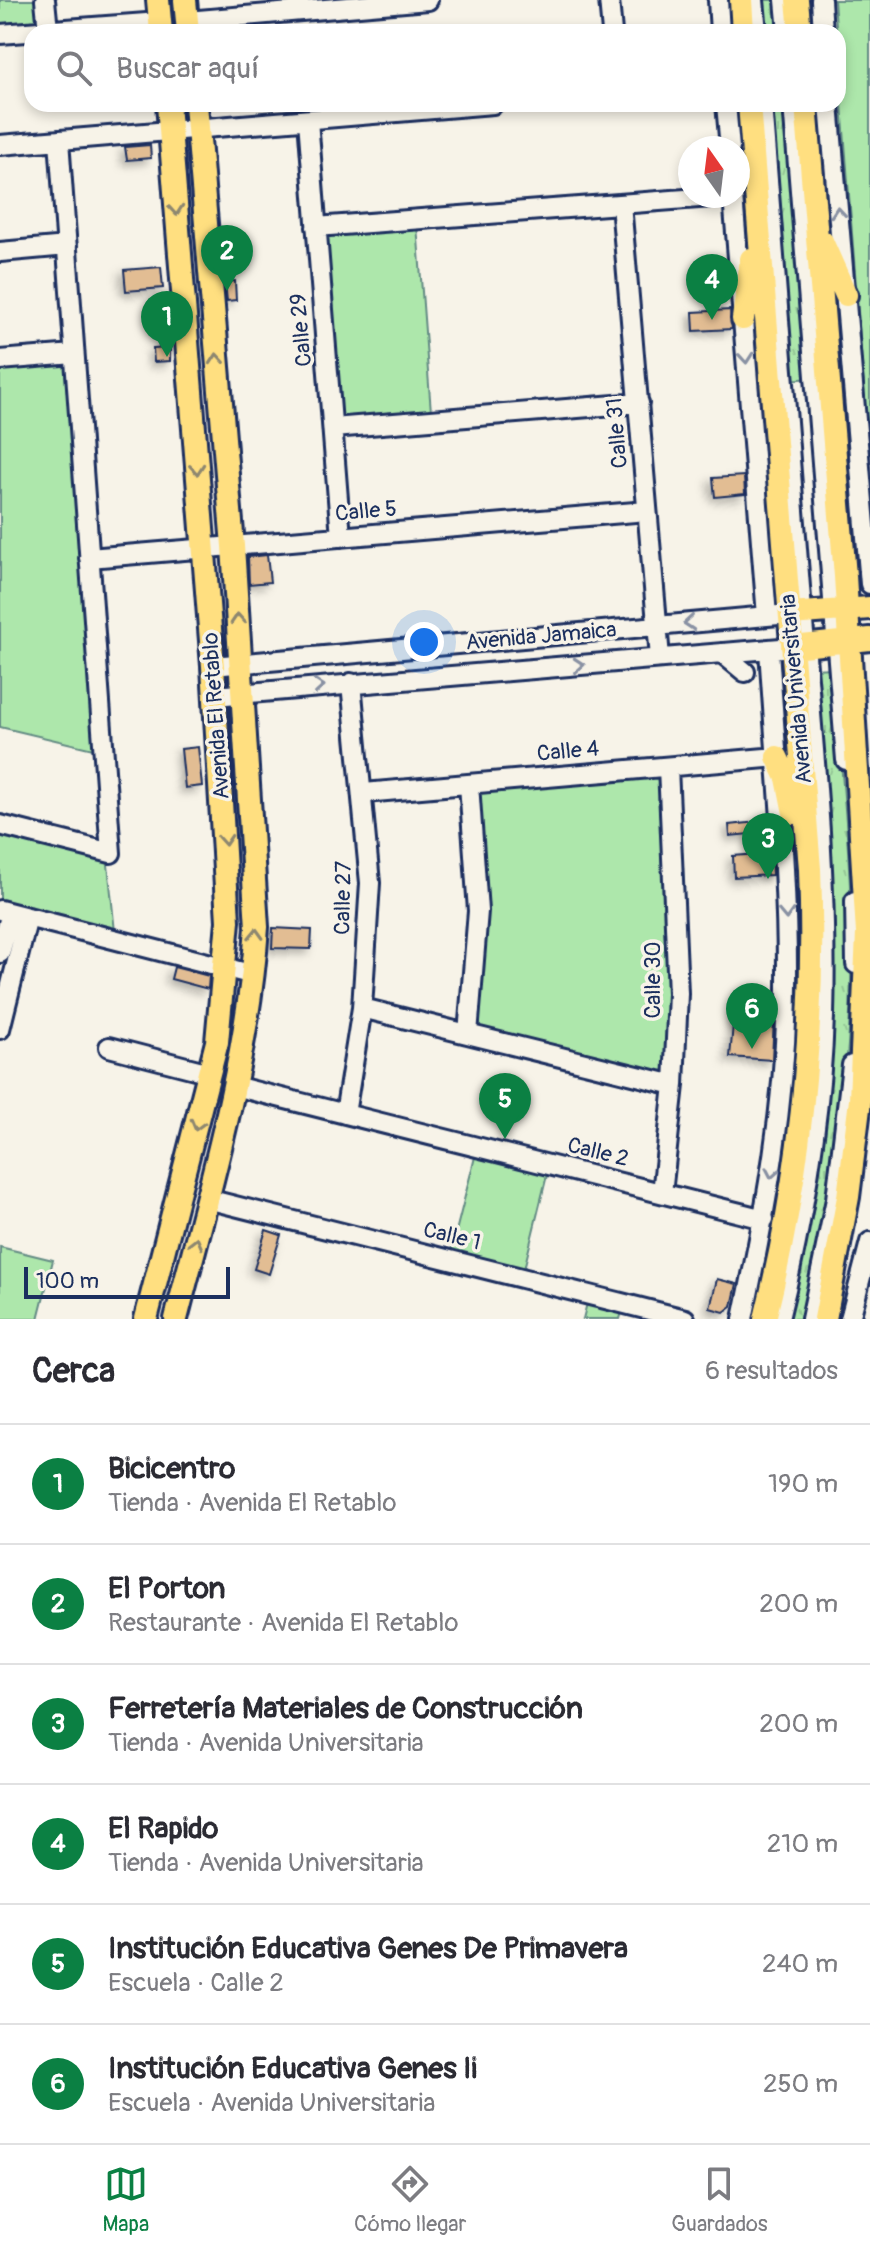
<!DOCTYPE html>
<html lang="es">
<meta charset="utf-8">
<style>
body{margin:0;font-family:Pangolin,sans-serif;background:#f7f7f7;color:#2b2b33}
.compass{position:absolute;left:678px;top:136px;width:72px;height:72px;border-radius:50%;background:#fff;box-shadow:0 4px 12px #0003;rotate:346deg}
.scale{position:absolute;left:24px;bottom:20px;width:206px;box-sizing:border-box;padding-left:8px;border:4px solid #1b2f5e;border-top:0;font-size:22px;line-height:28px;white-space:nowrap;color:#1b2f5e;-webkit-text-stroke:6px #f7f3e8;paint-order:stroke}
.you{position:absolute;left:424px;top:642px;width:28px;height:28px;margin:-20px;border:6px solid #fff;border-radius:50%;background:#1a73e8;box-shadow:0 0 0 12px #1a73e833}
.badge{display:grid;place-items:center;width:52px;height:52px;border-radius:50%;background:#0b8043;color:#fff;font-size:26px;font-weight:700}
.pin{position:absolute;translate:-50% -66px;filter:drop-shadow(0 2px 4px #0008)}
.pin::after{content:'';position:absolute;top:42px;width:28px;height:24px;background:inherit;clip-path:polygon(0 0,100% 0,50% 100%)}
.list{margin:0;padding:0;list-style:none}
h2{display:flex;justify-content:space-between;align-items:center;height:104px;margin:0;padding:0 32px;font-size:34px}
h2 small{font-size:26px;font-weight:400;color:#7c7c81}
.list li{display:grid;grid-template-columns:52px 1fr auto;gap:24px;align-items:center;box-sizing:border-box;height:120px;padding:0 32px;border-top:2px solid #e1e1e2}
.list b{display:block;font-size:30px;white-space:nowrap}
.list p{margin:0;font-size:26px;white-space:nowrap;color:#7c7c81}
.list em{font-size:26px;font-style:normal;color:#7c7c81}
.icon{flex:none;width:44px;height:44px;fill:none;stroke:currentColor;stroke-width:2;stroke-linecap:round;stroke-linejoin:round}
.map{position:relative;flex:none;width:870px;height:1319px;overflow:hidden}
.search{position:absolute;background:#fff;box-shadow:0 4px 12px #0003;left:24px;right:24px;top:24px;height:88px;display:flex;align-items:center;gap:20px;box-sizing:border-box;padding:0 28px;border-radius:24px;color:#7c7c81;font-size:30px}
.sheet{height:824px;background:#fff}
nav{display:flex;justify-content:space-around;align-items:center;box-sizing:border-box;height:112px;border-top:2px solid #e1e1e2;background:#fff;font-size:22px;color:#7c7c81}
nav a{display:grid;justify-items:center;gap:4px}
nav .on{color:#0b8043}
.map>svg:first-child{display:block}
</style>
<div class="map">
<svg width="870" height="1319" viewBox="0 0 870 1319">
<defs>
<pattern id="grass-tufts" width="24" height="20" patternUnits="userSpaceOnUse" patternTransform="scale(2)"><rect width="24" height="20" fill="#ade7ab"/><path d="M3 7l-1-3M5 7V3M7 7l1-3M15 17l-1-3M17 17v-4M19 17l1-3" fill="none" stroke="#94c696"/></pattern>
<filter id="shadow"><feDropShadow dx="-4.5" dy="4.5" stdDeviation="4" flood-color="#0004"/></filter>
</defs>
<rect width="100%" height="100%" fill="#f7f3e8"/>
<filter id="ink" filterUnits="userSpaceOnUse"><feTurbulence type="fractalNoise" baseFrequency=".0125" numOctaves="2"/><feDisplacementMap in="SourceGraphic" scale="16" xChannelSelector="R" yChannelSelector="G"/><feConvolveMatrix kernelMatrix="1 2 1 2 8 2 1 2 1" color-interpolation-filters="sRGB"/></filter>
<g filter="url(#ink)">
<path fill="url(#grass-tufts)" stroke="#648b84" stroke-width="2" d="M759 0H779L782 32H761Z
M767 104H788L811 378 789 380Z
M832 668C843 782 856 898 850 1013 845 1117 825 1217 806 1319H784L806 1224 813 669Z"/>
<path fill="#ade7ab" stroke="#648b84" stroke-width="2" d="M0 0H44L47 24 0 28Z
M834 0H870V467Z
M417 225 431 412 338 419 324 232Z
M66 362 93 749 0 727V367Z
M663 776 670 922 668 1074 478 1029 487 907 479 790Z
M0 829 107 855 115 932 0 902Z
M476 1153 548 1171 524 1269 451 1251Z
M0 1247 53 1260 38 1319H0Z
M588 1299 623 1308 620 1319H583Z"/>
<path fill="#e2bd93" stroke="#1b2f5e" stroke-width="2" filter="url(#shadow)" d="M150 145 151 158 127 160 125 147Z
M161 267 163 288 126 291 124 270Z
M235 281 236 300 227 301 225 282Z
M730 310 732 329 694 331 693 312Z
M170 347V361L154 362 153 348Z
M744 476 745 494 715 497 713 478Z
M267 555 270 582 249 584 248 557Z
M198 747 202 786 185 788 181 749Z
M769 821 770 832 730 836 729 825Z
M771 853 772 875 734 877 733 856Z
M273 928 312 930 311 949 272 948Z
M174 967 209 976 208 989 171 979Z
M734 1014 774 1017 772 1060 730 1057Z
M266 1230 281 1235 269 1274 254 1269Z
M717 1279 737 1284 732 1306 724 1312 710 1308Z"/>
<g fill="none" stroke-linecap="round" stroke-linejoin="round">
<g stroke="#1b2f5e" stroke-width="24">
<path id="minor" d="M45 0 48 30
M609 0 612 32
M718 0 720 32
M754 0 757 32
M785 0 788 32
M821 0 823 32
M187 21 428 0
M0 34 160 22
M726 104 730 148
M762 104C775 265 787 426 800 587 812 730 828 873 824 1016 821 1118 803 1220 779 1319
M793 104 846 760
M829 104 870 584
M308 120 341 537
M0 145 493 104
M733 196 767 616
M621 204 660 658
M316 227 725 196
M0 252 67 246
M0 360 74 354
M333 428 639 403
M89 558 647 511
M722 653 745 672
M213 666 790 614
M214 696 781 648
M364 793 777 757
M0 825 111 853 59 140
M855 901 856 964
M0 910 254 975
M0 953 11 913
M362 1008 674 1085
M0 1029 28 917
M468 1034 478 911 469 784
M109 1047 210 1073
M234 1086 764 1219
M345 1114 362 1008 370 883 351 683
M662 1193 674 1085 678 993 668 767
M207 1199 685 1319
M743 1319C766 1209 786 1101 787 988 788 875 776 762 769 649
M811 1319 836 1199 852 1065
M850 1319 870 1242"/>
</g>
<g stroke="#1b2f5e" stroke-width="28">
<path id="major" d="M158 0 161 32
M185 0 188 32
M741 0 743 32
M797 0 800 32
M749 104 810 869C816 1022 802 1170 765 1319
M806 104 845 576 867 933 860 1100 848 1197 825 1319
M822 241 846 295
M743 319 751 259
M790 614 870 608
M792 647 870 639
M777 757 787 778 794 813
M146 1319 217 1042 228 921 213 666 168 104
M176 1319C209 1190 248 1061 257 927L233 546 196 104"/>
</g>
<use href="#minor" stroke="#f7f3e8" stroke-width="18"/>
<use href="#major" stroke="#ffdf80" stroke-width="22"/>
</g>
<defs><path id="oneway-chevron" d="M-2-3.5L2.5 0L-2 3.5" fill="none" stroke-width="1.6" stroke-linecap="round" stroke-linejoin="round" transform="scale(2)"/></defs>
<g stroke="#8d876f">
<use href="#oneway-chevron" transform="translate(176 210) rotate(85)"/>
<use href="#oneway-chevron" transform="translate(217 359) rotate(-95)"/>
<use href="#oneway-chevron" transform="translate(197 469) rotate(85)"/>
<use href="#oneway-chevron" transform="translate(238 619) rotate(-94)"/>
<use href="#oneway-chevron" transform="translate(225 840) rotate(86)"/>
<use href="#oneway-chevron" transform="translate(256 934) rotate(-88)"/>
<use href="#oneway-chevron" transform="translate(197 1125) rotate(105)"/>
<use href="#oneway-chevron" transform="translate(196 1243) rotate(-76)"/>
</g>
<g stroke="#8991a3">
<use href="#oneway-chevron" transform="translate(838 212) rotate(-95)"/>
<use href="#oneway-chevron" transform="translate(746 358) rotate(85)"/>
<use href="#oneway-chevron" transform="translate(689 623) rotate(175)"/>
<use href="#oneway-chevron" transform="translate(579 665) rotate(-5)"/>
<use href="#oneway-chevron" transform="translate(319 686) rotate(-5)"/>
<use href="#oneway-chevron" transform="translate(786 914) rotate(88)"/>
<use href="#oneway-chevron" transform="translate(772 1173) rotate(100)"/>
</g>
</g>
<g text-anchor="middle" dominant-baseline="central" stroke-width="7" stroke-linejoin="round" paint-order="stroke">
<g font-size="22" fill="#1b2f5e" stroke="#f7f3e8">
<text transform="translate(301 330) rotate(-95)">Calle 29</text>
<text transform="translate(617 433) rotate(-95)">Calle 31</text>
<text transform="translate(366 511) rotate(-5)">Calle 5</text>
<text transform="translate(541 636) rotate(-5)">Avenida Jamaica</text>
<text transform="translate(796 689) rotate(-95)">Avenida Universitaria</text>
<text transform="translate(216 716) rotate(-94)">Avenida El Retablo</text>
<text transform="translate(568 751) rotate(-5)">Calle 4</text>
<text transform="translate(343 898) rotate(-89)">Calle 27</text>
<text transform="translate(653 980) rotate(-90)">Calle 30</text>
<text transform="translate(598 1152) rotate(14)">Calle 2</text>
<text transform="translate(452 1236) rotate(14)">Calle 1</text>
</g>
</g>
</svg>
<svg class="compass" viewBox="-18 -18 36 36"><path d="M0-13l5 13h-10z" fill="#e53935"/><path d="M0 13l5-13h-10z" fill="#7c7c81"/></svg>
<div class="scale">100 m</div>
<div class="you"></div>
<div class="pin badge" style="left:167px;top:357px">1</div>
<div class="pin badge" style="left:227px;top:291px">2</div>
<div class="pin badge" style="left:768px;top:879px">3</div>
<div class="pin badge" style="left:712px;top:320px">4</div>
<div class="pin badge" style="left:505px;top:1139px">5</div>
<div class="pin badge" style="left:752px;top:1049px">6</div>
<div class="search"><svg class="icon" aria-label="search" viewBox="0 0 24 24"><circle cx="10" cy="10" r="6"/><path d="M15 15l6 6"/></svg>Buscar aquí</div>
</div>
<section class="sheet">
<h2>Cerca<small>6 resultados</small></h2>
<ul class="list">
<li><span class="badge">1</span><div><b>Bicicentro</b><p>Tienda · Avenida El Retablo</p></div><em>190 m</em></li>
<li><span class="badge">2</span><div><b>El Porton</b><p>Restaurante · Avenida El Retablo</p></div><em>200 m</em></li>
<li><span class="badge">3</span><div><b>Ferretería Materiales de Construcción</b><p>Tienda · Avenida Universitaria</p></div><em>200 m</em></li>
<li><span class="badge">4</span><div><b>El Rapido</b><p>Tienda · Avenida Universitaria</p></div><em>210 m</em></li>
<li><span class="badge">5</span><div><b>Institución Educativa Genes De Primavera</b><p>Escuela · Calle 2</p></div><em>240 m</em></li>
<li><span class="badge">6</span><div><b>Institución Educativa Genes Ii</b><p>Escuela · Avenida Universitaria</p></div><em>250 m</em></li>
</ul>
</section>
<nav>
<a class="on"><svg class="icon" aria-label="map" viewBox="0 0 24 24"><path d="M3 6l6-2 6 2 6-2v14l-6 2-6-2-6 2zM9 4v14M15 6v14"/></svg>Mapa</a>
<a><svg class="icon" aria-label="directions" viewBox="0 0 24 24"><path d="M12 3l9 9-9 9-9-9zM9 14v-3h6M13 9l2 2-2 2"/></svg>Cómo llegar</a>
<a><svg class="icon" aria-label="saved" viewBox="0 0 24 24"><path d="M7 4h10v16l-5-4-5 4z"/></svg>Guardados</a>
</nav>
